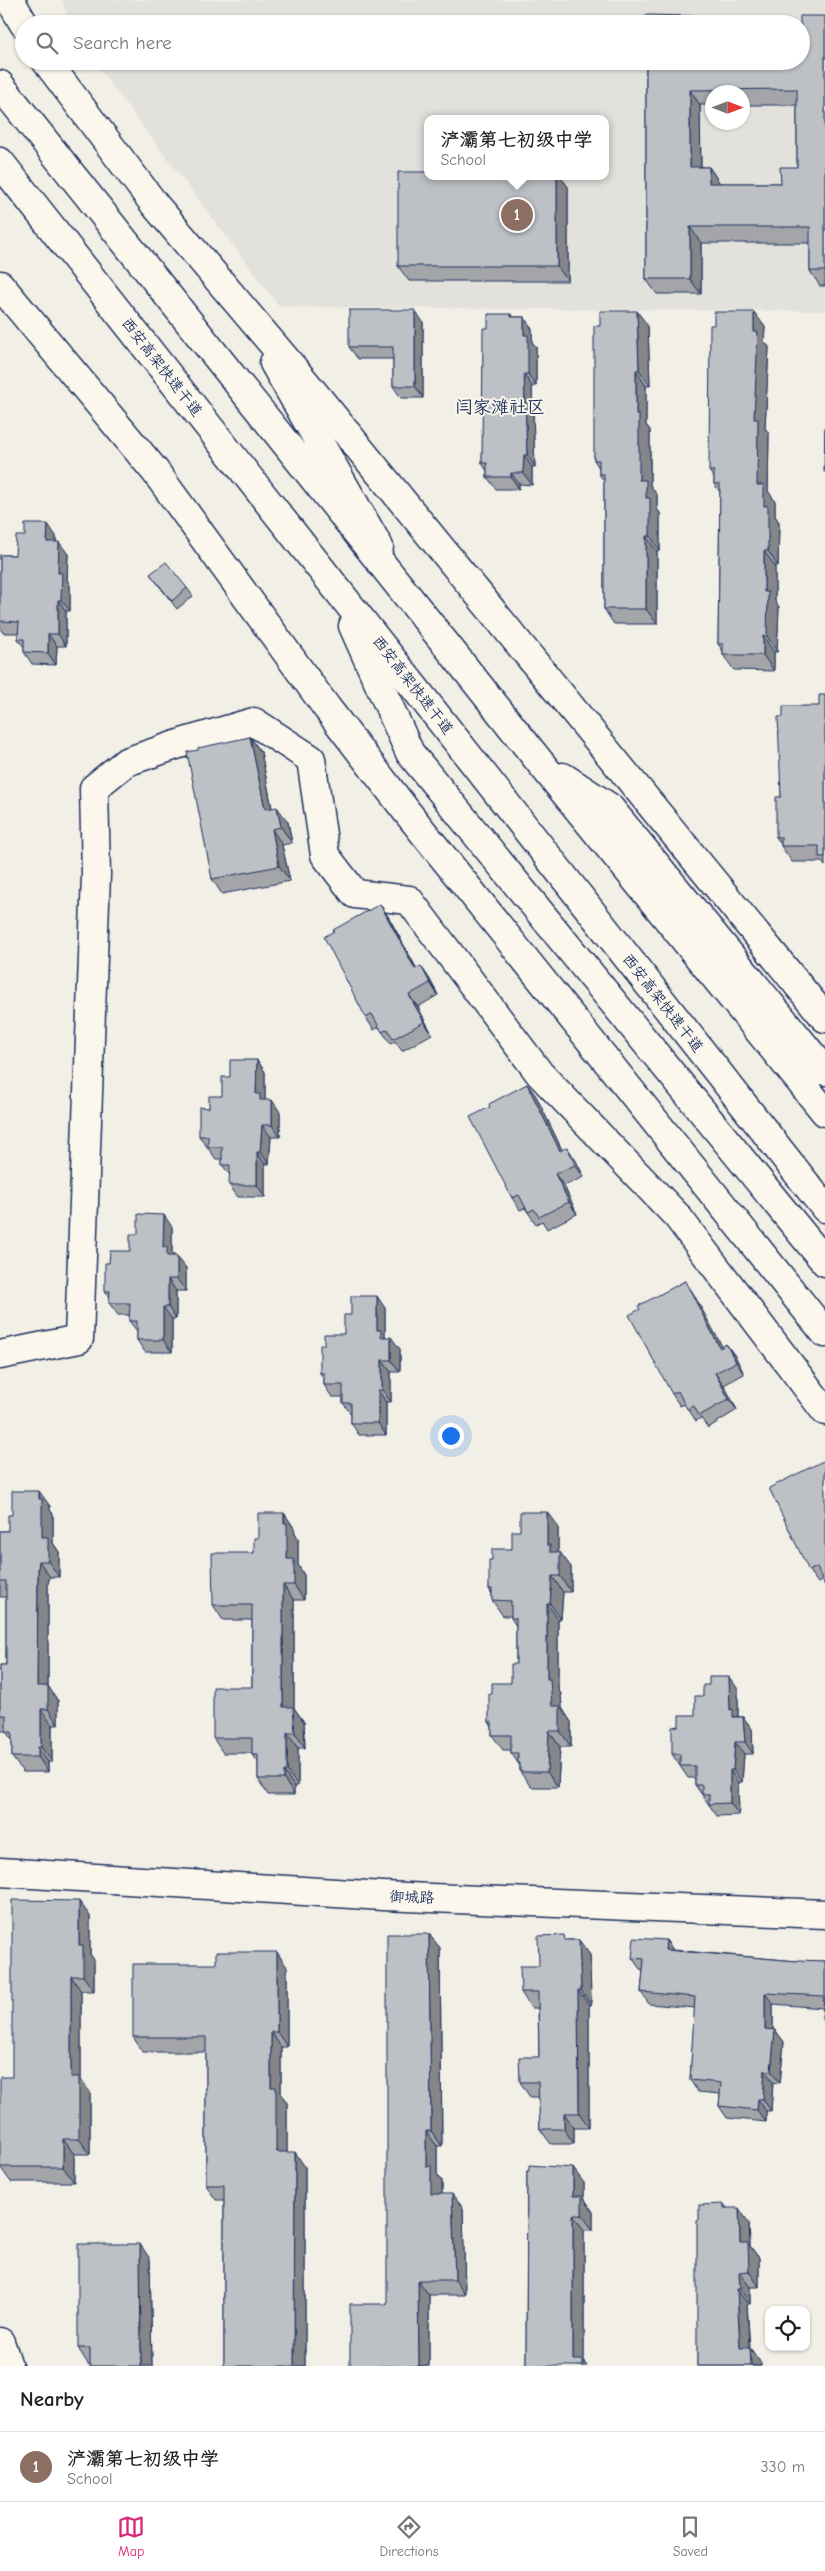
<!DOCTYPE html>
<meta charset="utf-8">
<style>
body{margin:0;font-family:"Comic Neue","LXGW WenKai TC",sans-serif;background:#f2f2f2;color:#222}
.controls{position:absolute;right:15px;bottom:15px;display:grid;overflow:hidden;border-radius:10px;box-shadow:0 1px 4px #0004}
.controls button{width:45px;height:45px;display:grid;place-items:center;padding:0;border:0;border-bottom:1px solid #e0e0e0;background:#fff;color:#222;font:25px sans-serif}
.compass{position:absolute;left:705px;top:85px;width:45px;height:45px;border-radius:50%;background:#fff;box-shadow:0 1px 4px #0004;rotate:90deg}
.you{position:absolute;left:450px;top:1435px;width:18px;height:18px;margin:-12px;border:4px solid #fff;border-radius:50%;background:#1a73e8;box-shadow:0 0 0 8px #1a73e833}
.badge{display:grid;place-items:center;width:32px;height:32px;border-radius:50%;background:#db2777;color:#fff;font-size:16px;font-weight:700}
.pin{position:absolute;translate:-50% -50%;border:2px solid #fff;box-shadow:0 1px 5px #0006}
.popup{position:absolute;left:424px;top:115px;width:185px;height:65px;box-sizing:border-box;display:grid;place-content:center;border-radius:10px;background:#fff;filter:drop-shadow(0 1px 4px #0005);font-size:16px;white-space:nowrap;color:#767676}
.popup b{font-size:19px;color:#222}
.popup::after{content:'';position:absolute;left:50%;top:100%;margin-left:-10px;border:10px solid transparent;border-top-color:#fff}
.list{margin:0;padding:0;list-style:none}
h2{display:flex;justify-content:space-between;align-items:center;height:65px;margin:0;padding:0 20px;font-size:21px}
h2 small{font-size:16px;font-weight:400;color:#767676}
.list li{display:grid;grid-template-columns:32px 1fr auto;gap:15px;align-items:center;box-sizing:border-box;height:70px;padding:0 20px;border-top:1px solid #e0e0e0}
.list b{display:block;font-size:19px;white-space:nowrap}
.list p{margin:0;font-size:16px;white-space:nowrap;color:#767676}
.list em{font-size:16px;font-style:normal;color:#767676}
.icon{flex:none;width:28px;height:28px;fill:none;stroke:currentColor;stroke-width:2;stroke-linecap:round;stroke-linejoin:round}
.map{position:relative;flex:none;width:825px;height:2366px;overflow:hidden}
.search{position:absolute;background:#fff;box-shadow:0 1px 4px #0004;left:15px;right:15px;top:15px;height:55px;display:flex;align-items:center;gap:12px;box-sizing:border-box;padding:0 18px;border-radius:28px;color:#767676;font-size:19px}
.sheet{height:135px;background:#fff}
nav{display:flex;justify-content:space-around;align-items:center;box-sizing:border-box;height:70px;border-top:1px solid #e0e0e0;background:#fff;font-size:14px;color:#767676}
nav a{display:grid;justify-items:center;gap:2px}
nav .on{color:#db2777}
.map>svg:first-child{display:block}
</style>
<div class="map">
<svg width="825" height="2366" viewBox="0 0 825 2366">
<rect width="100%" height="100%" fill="#f2efe6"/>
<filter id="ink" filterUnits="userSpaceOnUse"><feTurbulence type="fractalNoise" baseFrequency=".02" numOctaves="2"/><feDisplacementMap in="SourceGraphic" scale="10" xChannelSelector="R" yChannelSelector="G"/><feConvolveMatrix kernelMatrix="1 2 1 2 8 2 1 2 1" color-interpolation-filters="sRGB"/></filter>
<g filter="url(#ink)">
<path fill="#e2e1dc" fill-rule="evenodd" d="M62 0H825V311L280 307 93 61H801V24H70ZM712 92H742V122H712ZM428 119H606V176H428Z"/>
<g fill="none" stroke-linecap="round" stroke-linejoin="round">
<g stroke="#1b2f5e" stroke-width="31">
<path id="minor" d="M0 1355 79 1339 96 875 94 788 126 762 182 743 254 722 311 759 325 855 355 894 409 900 540 1074 677 1216 825 1411
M0 1872 383 1896 825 1914
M0 2342 8 2366"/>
</g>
<g stroke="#1b2f5e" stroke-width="31">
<path id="major" d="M10 0 24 24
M46 61 155 205 305 382 825 1018
M0 285 155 471 327 708 407 812 825 1333
M274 363 379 547"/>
</g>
<g stroke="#1b2f5e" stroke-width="31">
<path id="highway" d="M0 85 539 761 825 1112
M0 162 825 1208
M353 626 410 753 825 1262
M563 777 609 807 825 1071"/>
</g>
<use href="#minor" stroke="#fbf7ec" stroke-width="28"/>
<use href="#major" stroke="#fbf7ec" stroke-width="28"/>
<use href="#highway" stroke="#fbf7ec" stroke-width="28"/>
</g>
<path fill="#a3a5a9" stroke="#1b2f5e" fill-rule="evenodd" d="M825 16V286H820L810 271V243H701V294H657L646 279V61H801ZM712 92H742V105H797V167L781 183H719V182L709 167H701L700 105H712Z
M428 176H560L568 187V281H409L398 266Z
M511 314 514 317H524L532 329V342L536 347V386H532L535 467H532V485L519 484V489H496L487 477V471L482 463 488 328Z
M423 322V398H401L393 386V359H358L349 347Z
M600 326H648L650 386H646V425L650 430V485L657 495V509L660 513V551H657V624H614L604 609V481L599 474V468L594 460Z
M765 327 764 341 769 347 765 428 769 434 768 491 775 501V516L779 522 778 566H775V601L779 607 777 652H774V671L734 670 723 655V651L718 644 720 492 714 484V478L709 471Z
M56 536V542L68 554 67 580 70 585V611H66V646H57L56 665 32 664 24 652V647L18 639 19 633H3L0 628V555H15Z
M150 574 187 588 193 596 177 609Z
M825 695V866L822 862H792L781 846V844L776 837 781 797 783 717 819 706Z
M250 737 261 752 272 808 288 822 292 843 282 845 290 881 222 894 212 879 198 750Z
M388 916 417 969 429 978 438 995 418 1007 432 1034 402 1051 395 1041 391 1044 379 1027 374 1030 366 1018Z
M257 1060 265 1072V1100L280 1112V1137H271L269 1164H265V1197H238L229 1185 230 1175 222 1165V1159H216L199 1136 222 1096 230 1077Z
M527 1084 536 1096 562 1150 575 1159 584 1177 564 1186 577 1214 547 1229 542 1221 536 1224 525 1208 520 1210 512 1198 490 1107Z
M172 1227V1253L186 1268V1291H176V1319H172V1352H145L137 1340V1331L129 1321 130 1315H118L109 1303 110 1297 105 1291 109 1263 130 1251 138 1234Z
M685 1281 693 1293 722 1347 726 1344 735 1356 744 1374 724 1385 737 1410 708 1428 701 1418 696 1421 685 1404 680 1406 672 1394 640 1309Z
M385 1308V1336L400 1349V1372H391V1402H386V1435H359L351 1423V1414L343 1403V1397H332L324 1385V1379L320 1373 324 1345 344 1334 351 1315Z
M825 1460 823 1580 818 1583 809 1571Z
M50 1506V1510L53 1514V1543L59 1552V1577H50L48 1583V1686L58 1701V1725H52V1762H48V1772H23L12 1757V1740L6 1732V1731H0V1665H6V1597H0V1531H8L12 1515Z
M284 1513 294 1528 295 1533 298 1538V1565L304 1575V1600H294V1708L304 1722 305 1748H298V1786H294V1795H268L258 1779V1762L252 1755V1753H223L213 1738 252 1687V1620H223L213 1605 254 1553 258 1538Z
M558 1527V1552L571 1567V1592H563L561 1619H558V1689L561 1694 562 1708 571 1722V1747H560L558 1787H531L520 1772V1766L511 1753V1750H503L492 1735V1727L489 1722 492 1694 511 1683 516 1664V1626L511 1618V1616H503L492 1600V1594L489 1589 492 1560 512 1549 520 1531Z
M738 1689V1717H743L752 1729 753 1754H744L742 1782H738L739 1815 717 1816 695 1785V1778H688L672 1754 679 1726 695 1715 703 1696Z
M90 1916V1954L94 1960V1991H81V2080L90 2092V2154H74V2182H11L0 2167 12 2077Z
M429 1934 440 1948 442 2146H437V2174L442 2181V2194L463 2208 465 2295H429V2366H350L387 2304Z
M567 1940H579L590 1955 591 2005H589V2128H574V2144H551L540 2129 539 2097H530L520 2082 539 2057 538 2008H531L521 1992 539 1966Z
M666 1940 673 1950 797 1961H825V2023L822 2019 823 2008 773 2004V2030H775L784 2042 780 2083 773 2082 771 2111H766V2122L727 2118 719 2106 720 2094 698 2092 690 2080 695 2008 649 2004 641 1992 643 1970 640 1969 632 1958Z
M287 1967V2047H281V2094L287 2103V2152L305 2167V2366H224V2200H216L206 2185V2052H143L133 2037Z
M527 2171 584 2183V2198L593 2212V2230H584V2362L526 2366Z
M724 2204 727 2208 749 2223 750 2246 759 2258V2287H750V2304H747L750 2348 761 2363V2366H697L699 2220Z
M150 2259 152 2366H90V2364H88L78 2348Z"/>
<path fill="#848689" stroke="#1b2f5e" d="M693 16 699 24H693Z
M690 90 700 105 701 182 690 167Z
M709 167 719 182V198L709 183Z
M557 176H560L568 187V281L557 266Z
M690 227 701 243V294L690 279Z
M415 310 423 322V398L415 386Z
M637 311 648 326 650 386 639 370Z
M754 312 765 327 764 341 769 347 765 428 769 434 768 491 775 501V516L779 522 778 566 768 551 764 506 757 485 754 419Z
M524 317 532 329V342L536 347V386L528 374 524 335Z
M636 370 646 386V425L650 430V485L657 495V509L660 513V551L650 536 646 498 639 480 636 415Z
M524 374 532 386 535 467 527 455Z
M524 455 532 467V485L523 473Z
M511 473 519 484V489L511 477Z
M48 524 56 536V554L47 542Z
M646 536 657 551V624L646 609Z
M59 542 68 554 67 580 70 585V611L61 600 58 573Z
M764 551 775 566V601L779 607 777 652 767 636 764 592Z
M58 600 66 611V646L58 634Z
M48 634 57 646 56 665 48 653Z
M763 636 774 652V671L763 655Z
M250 737 261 752 275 824 265 809Z
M277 807 288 822 292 843 281 827Z
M272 829 282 845 290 881 279 866Z
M380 904 388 916 423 981 415 969Z
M421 966 429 978 438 995 430 983Z
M409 995 418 1007 432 1034 424 1022Z
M257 1060 265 1072V1100L268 1112 256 1094Z
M527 1084 536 1096 568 1162 560 1151Z
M272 1100 280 1112V1137L272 1125Z
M262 1125 271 1137 269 1164 260 1152Z
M567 1147 575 1159 584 1177 575 1165Z
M257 1152 265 1164V1197L257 1185Z
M555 1174 564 1186 577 1214 569 1202Z
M164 1215 172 1227V1253L176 1259 167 1256 163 1247Z
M177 1256 186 1268V1291L177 1279Z
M168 1279 176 1291V1319L168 1307Z
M685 1281 693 1293 729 1359 720 1348Z
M377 1296 385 1308V1336L389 1342 381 1337 377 1330Z
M163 1307 172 1319V1352L163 1340Z
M391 1337 400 1349V1372L391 1360Z
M726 1344 735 1356 744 1374 736 1362Z
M382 1360 391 1372V1402L382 1390Z
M715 1373 724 1385 737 1410 729 1399Z
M378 1390 386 1402V1435L378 1423Z
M39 1491 50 1506V1510L53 1514V1543L59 1552V1577L48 1561 42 1537Z
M547 1512 558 1527V1555L560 1552 571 1567V1592L560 1576 547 1545Z
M284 1513 294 1528 295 1533 298 1538V1565L304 1575V1600L294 1585 287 1559Z
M39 1561 50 1577 48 1583V1686L58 1701V1725L48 1709 37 1686 38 1568Z
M552 1576 563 1592 561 1619 550 1604Z
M283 1585 294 1600V1708L304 1722 305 1748 295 1733 283 1707Z
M547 1604 558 1619V1689L561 1694 562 1708 571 1722V1747L560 1731 552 1706 547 1679Z
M729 1677 738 1689V1717H733L730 1710Z
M41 1709 52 1725V1762L41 1747Z
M743 1717 752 1729 753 1754 745 1742Z
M549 1731 560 1747 558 1787 547 1772Z
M287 1733 298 1748V1786L287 1771Z
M735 1742 744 1754 742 1782 733 1770Z
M38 1747 48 1762V1772L38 1757Z
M730 1770 738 1782 739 1815 730 1803Z
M284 1771 294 1786V1795L284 1779Z
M79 1901 90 1916V1954L94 1960V1991L83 1976 79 1945Z
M429 1934 440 1948 442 2146 431 2131Z
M579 1940 590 1955 591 2005 581 1990Z
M666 1940 674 1952 665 1950Z
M277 1952 287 1967V2047L277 2032Z
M71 1976 81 1991V2080L90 2092V2154L79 2139 71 2077Z
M578 1990 589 2005V2128L579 2113Z
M765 1993 773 2004V2041L765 2029Z
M775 2030 784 2042 780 2083 771 2071Z
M271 2032 281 2047V2094L287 2103V2167L276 2152 271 2087Z
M765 2070 773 2082 771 2111 763 2099Z
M758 2099 766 2111V2122L757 2110Z
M564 2113 574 2128V2144L564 2129Z
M426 2131 437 2146V2174L442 2181V2208L431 2194 426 2166Z
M63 2139 74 2154V2182L63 2167Z
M295 2152 305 2167V2366H294Z
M573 2168 584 2183V2198L593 2212V2230L582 2215 573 2196Z
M452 2194 463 2208 465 2295 455 2280Z
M739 2208 749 2223 750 2246 759 2258V2287L749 2271 740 2243Z
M573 2215 584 2230V2362L587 2366H577L573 2360Z
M140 2244 150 2259 152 2366H141Z
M739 2272 750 2287V2304L740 2289Z
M418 2280 429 2295V2366H419Z
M737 2289 747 2304 750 2362V2348L761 2363V2366H751L740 2348Z"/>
<path fill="#bdc0c4" stroke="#1b2f5e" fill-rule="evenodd" d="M646 15 693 16V24H646Z
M800 16H825V271H810V227H690V279H646V61H801V24H800ZM797 89V167H780L781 183H709V167H690V90Z
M398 172H428V176H557V266H398Z
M349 310H415V386H393V347H349Z
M600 311H637L639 370H636V415H639V480H646V498H650V536H646V609H604V474H599V460H594V326H600Z
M714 312H754V332H758L754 419H758L757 485H764V506H768V551H764V592H768L767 636H763V655H723V644H718L720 484H714V471H709L710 325H714Z
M488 314H511V317H524V335H528V374H524L527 455H524L523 473H511V477H487V463H482L483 328H488Z
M825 426V472H824Z
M25 524H48L47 542H59L58 573H62L61 600H58V634H48V653L24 652V639H18L19 622 0 621V555H15L16 536H25Z
M166 562 187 588 172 601 150 574Z
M819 695H825V857H819V846H781V837H776V797H781L778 717H783V706H819Z
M250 737 265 809 277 807 281 827 272 829 279 866 212 879 187 752 198 750V748Z
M380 904 415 969 421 966 430 983 409 995 424 1022 393 1039 388 1029 382 1032 372 1014 366 1018 324 937 334 931 333 930Z
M230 1060H257L256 1094H260V1100H272V1125H262L260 1152H257V1185H229L230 1165H222V1147H208V1136H199V1107L209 1108V1096H222V1077H230Z
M527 1084 560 1151 567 1147 575 1165 555 1174 569 1202 539 1217 534 1209 528 1212 519 1195 512 1198 470 1117 490 1107 489 1104Z
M138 1214 164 1215 163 1247H167V1256H177V1279H168V1307H163V1340H137V1321H129L130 1303H109L110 1291H105V1263H109L110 1251H130V1234H138Z
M685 1281 720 1348 726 1344 736 1362 715 1373 729 1399 699 1416 694 1406 687 1409 678 1391 672 1394 629 1315 640 1309 638 1306Z
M351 1296H377V1330H381V1337H391V1360H382V1390H378V1423H351V1403H343V1385H324V1373H320V1345H324V1334H344V1315H351Z
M825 1460V1586L817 1567 809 1571 769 1488Z
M12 1491H39V1499H42V1537H48V1561H39L38 1568 37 1686H48V1709H41V1747H38V1757H12V1732H6V1715H0V1665H6V1581H0V1531H8V1515H12Z
M520 1512H547V1545H550V1552H560V1576H552L550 1604H547V1679H550L552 1706H560V1731H549L547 1772H520V1763H518V1753H511V1735H492V1722H489V1694H492V1683H511V1664H516V1618H511V1601L492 1600V1589H489V1560H492V1549H512V1531H520Z
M258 1513H284V1523H287V1559H294V1585H283V1707H293L295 1733H287V1771H284V1779H258V1755H252V1738H213V1687H252V1605H213L212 1553H254V1538H258Z
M709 1677H729L730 1710 733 1709V1717H743L745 1742H735L733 1770H730V1803L709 1804V1794H702V1785H695V1766H680V1754H672V1727L679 1726V1715H695V1696H703V1685H709Z
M12 1900 79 1901V1945H83V1976H71V2077H79V2139H63V2167H0V2077H12Z
M387 1934H429L431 2131H426V2166H431V2194H452L455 2280H418L419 2366H350V2304H387Z
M564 1935 565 1940H579L581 1990H578L579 2113H564V2129H540L538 2082H520L519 2057H539L538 1992H521L520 1966H539L538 1936Z
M634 1938 666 1940 665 1950 797 1961 798 1960 825 1961V2019H822L824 1996 765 1993V2029L775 2030 771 2071 765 2070 763 2099H758L757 2110 719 2106 721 2083 690 2080 695 1997 641 1992 644 1959 632 1958Z
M216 1952H277V2032H271V2087H276V2152H295L294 2366H224V2185H206V2037H133V1964H216Z
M529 2165 573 2168V2196H582V2215H573V2360H583V2366H526L527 2171H529Z
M724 2204V2208H739L740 2243H748L749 2271 739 2272 740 2289H737L740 2348H750L751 2366H697V2221L699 2220V2205Z
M78 2244H140L141 2366H90V2348H78Z"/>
</g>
<g text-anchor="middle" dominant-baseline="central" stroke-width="4" stroke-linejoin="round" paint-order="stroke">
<g font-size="15" fill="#1b2f5e" stroke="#fbf7ec">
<text transform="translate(162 367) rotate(52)">西安高架快速干道</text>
<text transform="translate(413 685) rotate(52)">西安高架快速干道</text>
<text transform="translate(663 1003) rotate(52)">西安高架快速干道</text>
<text transform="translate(412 1897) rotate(2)">御城路</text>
</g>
<g font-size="18" fill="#1b2f5e" stroke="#fbf7ec">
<text x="500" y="407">闫家滩社区</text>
</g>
</g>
</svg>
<div class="controls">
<button><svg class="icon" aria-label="locate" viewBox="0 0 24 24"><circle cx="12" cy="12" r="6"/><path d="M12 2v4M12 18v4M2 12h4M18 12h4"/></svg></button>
</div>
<svg class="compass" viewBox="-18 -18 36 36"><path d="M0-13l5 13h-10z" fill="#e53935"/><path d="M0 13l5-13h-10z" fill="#767676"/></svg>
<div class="you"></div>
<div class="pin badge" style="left:517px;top:215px;background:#8d6e63">1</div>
<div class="popup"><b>浐灞第七初级中学</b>School</div>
<div class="search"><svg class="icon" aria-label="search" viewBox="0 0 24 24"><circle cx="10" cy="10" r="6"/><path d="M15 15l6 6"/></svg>Search here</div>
</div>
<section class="sheet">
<h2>Nearby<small></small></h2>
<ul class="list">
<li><span class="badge" style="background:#8d6e63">1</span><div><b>浐灞第七初级中学</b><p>School</p></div><em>330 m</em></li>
</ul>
</section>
<nav>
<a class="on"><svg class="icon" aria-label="map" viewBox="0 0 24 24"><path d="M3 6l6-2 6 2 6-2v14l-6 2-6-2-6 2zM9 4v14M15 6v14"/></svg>Map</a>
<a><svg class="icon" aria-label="directions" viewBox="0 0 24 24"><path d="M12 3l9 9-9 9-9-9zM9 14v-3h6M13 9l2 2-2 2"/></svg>Directions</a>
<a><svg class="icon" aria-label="saved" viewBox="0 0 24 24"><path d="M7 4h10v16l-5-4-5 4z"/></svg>Saved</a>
</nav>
